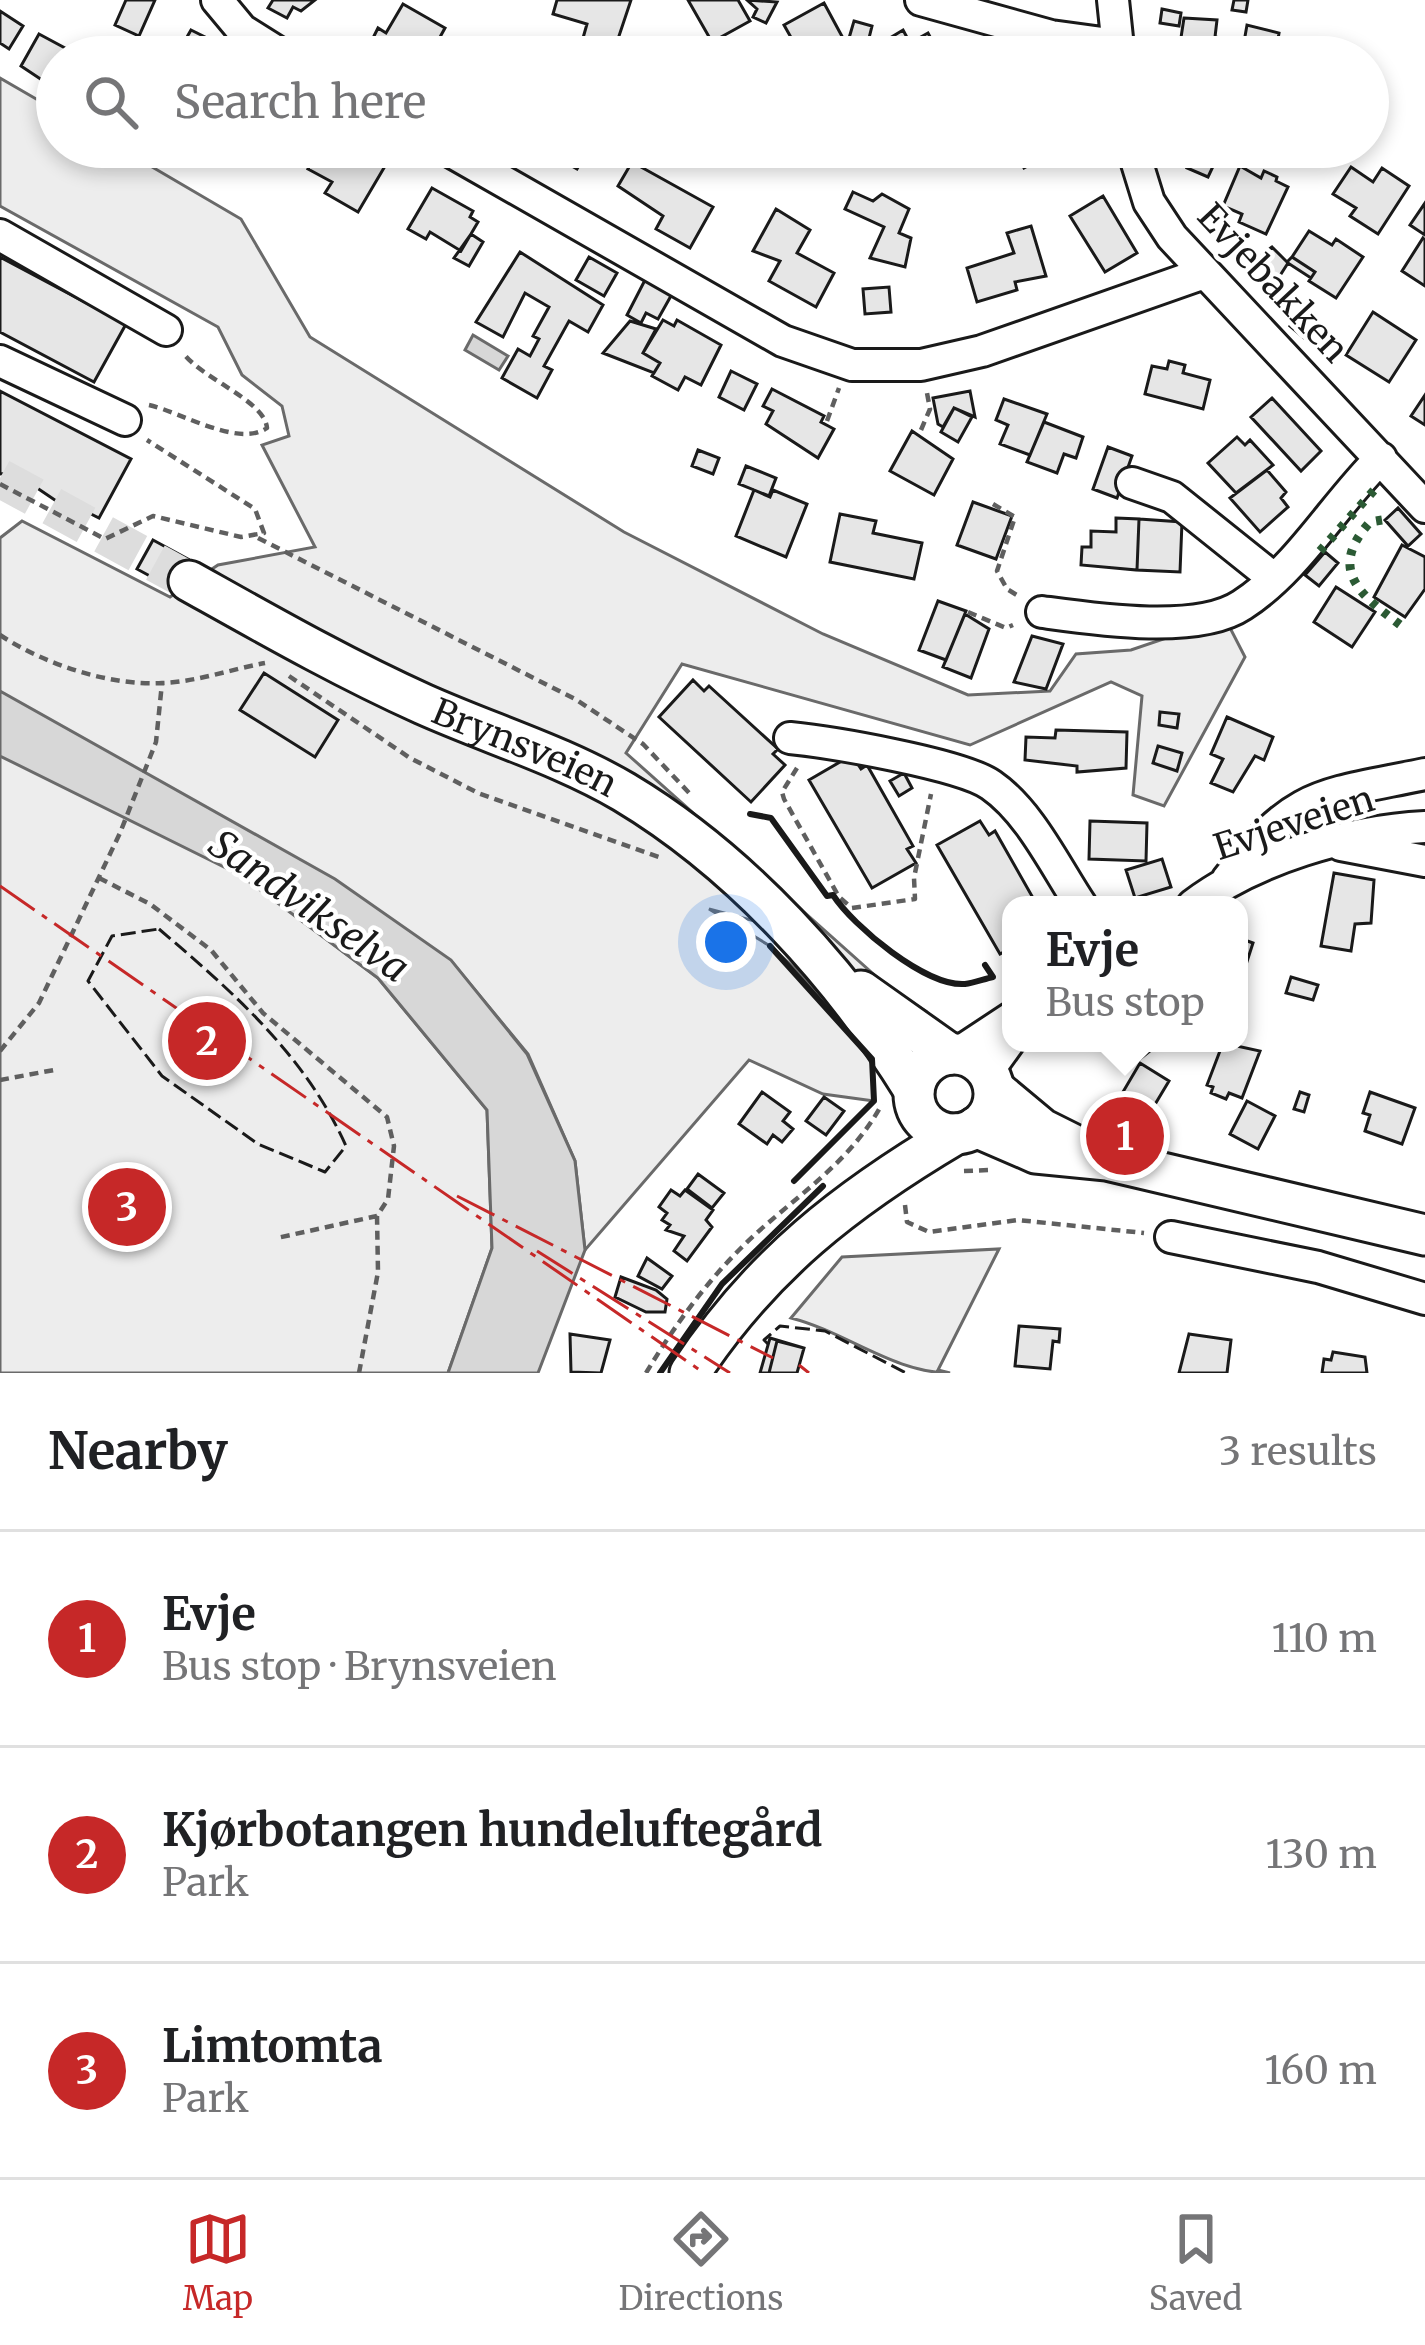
<!DOCTYPE html>
<meta charset="utf-8">
<style>
body{margin:0;font-family:Merriweather,serif;background:#f6f6f6;color:#202124}
.you{position:absolute;left:726px;top:942px;width:42px;height:42px;margin:-30px;border:9px solid #fff;border-radius:50%;background:#1a73e8;box-shadow:0 0 0 18px #1a73e833}
.badge{display:grid;place-items:center;width:78px;height:78px;border-radius:50%;background:#c62828;color:#fff;font-size:39px;font-weight:700}
.pin{position:absolute;translate:-50% -50%;border:6px solid #fff;box-shadow:0 3px 12px #0006}
.popup{position:absolute;left:1002px;top:896px;width:246px;height:156px;box-sizing:border-box;display:grid;place-content:center;border-radius:24px;background:#fff;filter:drop-shadow(0 3px 9px #0005);font-size:39px;white-space:nowrap;color:#757577}
.popup b{font-size:45px;color:#202124}
.popup::after{content:'';position:absolute;left:50%;top:100%;margin-left:-24px;border:24px solid transparent;border-top-color:#fff}
.list{margin:0;padding:0;list-style:none}
h2{display:flex;justify-content:space-between;align-items:center;height:156px;margin:0;padding:0 48px;font-size:51px}
h2 small{font-size:39px;font-weight:400;color:#757577}
.list li{display:grid;grid-template-columns:78px 1fr auto;gap:36px;align-items:center;box-sizing:border-box;height:216px;padding:0 48px;border-top:3px solid #e0e0e0}
.list b{display:block;font-size:45px;white-space:nowrap}
.list p{margin:0;font-size:39px;white-space:nowrap;color:#757577}
.list em{font-size:39px;font-style:normal;color:#757577}
.icon{flex:none;width:66px;height:66px;fill:none;stroke:currentColor;stroke-width:2;stroke-linecap:round;stroke-linejoin:round}
.map{position:relative;flex:none;width:1425px;height:1373px;overflow:hidden}
.search{position:absolute;background:#fff;box-shadow:0 6px 18px #0003;left:36px;right:36px;top:36px;height:132px;display:flex;align-items:center;gap:30px;box-sizing:border-box;padding:0 42px;border-radius:66px;color:#757577;font-size:45px}
.sheet{height:804px;background:#fff}
nav{display:flex;justify-content:space-around;align-items:center;box-sizing:border-box;height:168px;border-top:3px solid #e0e0e0;background:#fff;font-size:33px;color:#757577}
nav a{display:grid;justify-items:center;gap:6px}
nav .on{color:#c62828}
.map>svg:first-child{display:block}
</style>
<div class="map">
<svg width="1425" height="1373" viewBox="0 0 1425 1373">
<rect width="100%" height="100%" fill="#fff"/>
<path fill="#ededed" stroke="#6a6a6a" stroke-width="3" d="M0 78 57 111V147H118L241 219 310 337 624 532 823 634 968 695 1050 691 1076 654 1131 650 1225 618 1245 657 1164 806 1133 795 1142 696 1111 682 970 745 682 664 626 753 888 987 927 1012 852 973 811 936 709 909 770 946 798 971 872 1059 874 1101 823 1094 749 1060 585 1250 575 1161 528 1054 451 961 247 879 378 978 487 1110 492 1248 448 1373H0V538L22 521 170 597 218 565 315 547 262 445 289 436 282 406 242 375 218 327 0 206Z
M999 1249 938 1370 950 1373C894 1373 846 1332 791 1318L842 1257Z"/>
<path fill="#d7d7d7" stroke="#6a6a6a" stroke-width="3" d="M473 335 508 356 499 370 465 350Z
M0 691 335 879 451 960 527 1054 575 1161 585 1250 538 1373H448L492 1248 487 1110 378 978 240 875 0 756Z"/>
<path fill="#e6e6e6" stroke="#1a1a1a" stroke-width="3" d="M126 0H155L139 36 115 25Z
M273 0H315L301 11 293 7 287 18 268 8Z
M557 0H631L615 48 583 38 587 24 553 14Z
M688 0H738L750 21 712 42Z
M747 0 777 2 766 23 753 17 757 9Z
M1234 0H1248L1246 12 1232 10Z
M824 3 851 53 802 57 784 25Z
M403 4 445 28 429 57H380L368 48 378 28 386 33Z
M1162 9 1181 13 1179 26 1160 23Z
M0 11 23 26 9 49 0 43Z
M1184 18 1217 20 1215 37 1244 42 1247 25 1279 33 1275 57H1178Z
M854 21 872 26 866 50 847 45Z
M191 30 225 47 232 57H189L179 51Z
M903 30 910 43 928 33 941 57H890L885 41Z
M39 34 78 55 57 57V90L21 66Z
M985 37 1016 46 1013 57H979Z
M638 45 654 56 653 57H630Z
M296 147H364L388 161 358 212 325 193 332 182 308 169 315 158Z
M571 147H590L577 169 563 161Z
M898 147H933L927 163Z
M1048 147 1051 153 1024 168 1014 149Z
M1196 149 1217 158 1208 177 1187 168Z
M632 162 713 207 690 248 656 229 663 216 618 186Z
M1240 166 1261 178 1264 171 1277 177 1276 181 1288 187 1266 234 1239 222 1242 214 1223 206Z
M1351 167 1373 182 1382 168 1409 186 1378 234 1350 216 1356 208 1333 194Z
M432 188 473 211 470 217 478 222 461 251 430 232 426 239 408 229Z
M853 192 873 201 882 194 909 209 899 233 911 238 905 267 870 258 884 227 845 209Z
M1103 196 1137 253 1105 272 1070 216Z
M1425 203V235L1410 225Z
M776 209 810 230 797 253 834 273 816 307 769 281 780 261 753 251Z
M1031 226 1046 276 1015 282 1017 290 977 302 967 268 1014 253 1007 233Z
M1309 231 1332 245 1336 239 1363 257 1336 298 1309 281 1315 272 1292 257Z
M471 234 483 242 469 266 454 258Z
M1423 238 1425 240V286L1402 271Z
M1272 247 1287 262 1292 257 1315 272 1311 278 1288 263 1279 277 1255 260Z
M520 252 603 305 588 332 569 321 544 366 552 370 537 398 502 378 518 349 530 356 539 339 533 336 549 307 525 293 503 337 476 322Z
M0 257 126 324 94 382 0 332Z
M589 257 617 273 604 296 576 280Z
M645 280 672 294 658 319 646 313 641 323 627 315Z
M889 287 891 312 865 314 863 289Z
M1373 312 1416 340 1389 382 1346 355Z
M1301 313 1320 328 1309 342 1290 326Z
M663 320 674 326 677 320 721 345 701 385 685 377 678 390 652 376 660 363 643 353Z
M630 321 656 329 643 353 660 363 654 373 603 353Z
M1169 361 1185 365 1183 373 1210 380 1203 409 1145 394 1152 366 1167 369Z
M731 371 757 384 744 410 719 397Z
M772 389 824 416 821 422 834 429 818 458 766 424 773 411 763 406Z
M0 391 131 459 99 518 81 509 74 513 15 473 0 474Z
M970 391 975 417 954 408 943 427 938 424 933 398Z
M1425 395V425L1411 416Z
M1272 398 1321 451 1301 471 1251 417Z
M1004 399 1047 414 1030 455 1000 444 1008 425 996 420Z
M954 408 972 417 958 442 941 432Z
M1044 422 1083 437 1076 458 1064 454 1057 473 1027 462Z
M912 431 953 459 934 495 890 471Z
M1237 437 1245 445 1250 440 1273 465 1236 493 1208 463Z
M1108 447 1132 456 1117 498 1093 489Z
M698 450 719 458 713 474 692 466Z
M746 466 776 478 769 496 739 484Z
M1267 470 1286 492 1281 498 1288 507 1260 532 1230 498Z
M754 490 770 497 773 490 807 504 786 557 736 536Z
M973 502 1012 516 996 559 957 545Z
M1398 508 1421 534 1408 546 1385 520Z
M840 514 876 521 873 533 922 543 914 579 830 562Z
M1116 518 1139 519 1137 570 1081 565 1082 547H1091V531L1116 532Z
M1139 519 1182 522 1180 572 1137 570Z
M153 540 188 559 172 588 137 569Z
M1402 545 1425 557V589L1405 617 1374 597Z
M1325 552 1338 563 1319 586 1305 575Z
M1336 587 1375 612 1352 647 1314 622Z
M938 601 966 611 946 660 919 650Z
M965 614 989 629 971 678 943 667Z
M1032 636 1063 644 1046 689 1014 682Z
M264 673 338 720 315 757 240 710Z
M693 680 704 691 709 686 778 749 773 754 785 765 751 802 659 717Z
M1160 712 1179 714 1177 728 1159 725Z
M1227 717 1273 737 1264 760 1255 756 1233 792 1211 783 1223 759 1211 754Z
M1056 730 1127 732 1126 768 1077 772V766L1025 760 1026 737 1055 738Z
M1158 746 1182 753 1177 771 1153 763Z
M852 755 861 769 867 765 913 846 907 849 916 863 872 888 809 780Z
M904 773 912 788 899 796 890 781Z
M980 821 989 835 995 831 1037 905H1011V948L1000 954 937 845Z
M1090 821 1147 823 1146 861 1089 859Z
M1162 859 1171 887 1135 898 1126 870Z
M1334 873 1374 880 1371 923 1355 924 1351 951 1321 946Z
M1239 938 1253 943 1242 977 1239 976Z
M1291 977 1318 985 1313 1000 1286 993Z
M1108 1043H1160L1131 1066Z
M1223 1043 1260 1051 1242 1098 1229 1093 1226 1099 1211 1093 1213 1087 1207 1085Z
M1140 1063 1169 1081 1151 1111 1120 1097Z
M762 1092 790 1112 783 1121 793 1129 782 1142 773 1135 767 1144 739 1124Z
M1300 1092 1309 1095 1304 1112 1294 1109Z
M1370 1092 1415 1108 1402 1144 1365 1131 1370 1115 1363 1113Z
M824 1097 844 1111 826 1135 806 1121Z
M1247 1101 1275 1116 1258 1149 1230 1134Z
M698 1174 724 1193 712 1208 687 1189Z
M671 1190 680 1196 685 1190 713 1210 706 1220 712 1227 687 1261 674 1251 684 1236 666 1230 670 1225 662 1220 667 1213 659 1207Z
M647 1258 672 1276 662 1289 638 1276Z
M621 1277 656 1290 667 1299 665 1312H646L615 1297Z
M1019 1326 1060 1329 1059 1342 1053 1341 1050 1369 1015 1366Z
M570 1334 610 1340 601 1373 571 1372Z
M1189 1334 1231 1340 1227 1373H1179Z
M770 1338 804 1348 797 1373H760Z
M777 1341 804 1348 797 1373H769Z
M1333 1352 1365 1357 1367 1373H1322L1324 1359 1331 1360Z"/>
<g fill="none" stroke-linecap="round" stroke-linejoin="round">
<path stroke="#ddd" stroke-width="39" stroke-dasharray="39 20" stroke-linecap="butt" d="M0 478 189 581"/>
<g stroke="#1a1a1a" stroke-width="36">
<path id="minor" d="M217 0 242 30 285 57
M921 0 1051 36 1117 45
M1113 0 1119 57
M443 147 783 341 852 365H921L982 351 1204 273
M1132 147 1149 202 1172 237 1425 507
M0 235 166 330
M0 361 125 420
M1132 483 1172 497 1272 577
M1042 612C1093 619 1197 635 1242 605 1298 569 1334 504 1381 458
M790 738C830 742 961 764 991 785 1030 812 1055 866 1081 905
M1341 845 1425 861
M1227 880C1296 790 1319 796 1425 774
M1193 905C1254 859 1348 831 1425 827
M958 1053 1011 1018
M988 1071 1011 1039
M1171 1237 1318 1267 1425 1299"/>
</g>
<g stroke="#1a1a1a" stroke-width="45">
<g id="major">
<path id="s1" d="M189 581C266 624 343 668 423 704 490 734 561 755 624 792 741 862 843 975 914 1090"/>
<path d="M861 991 950 1054"/>
<circle cx="954" cy="1094" r="40"/>
<path d="M994 1089 1042 1129 1080 1148"/>
<path d="M976 1127 1036 1153 1107 1160 1425 1235"/>
<path d="M690 1373C761 1265 846 1199 956 1134"/>
</g>
</g>
<path stroke="#5f5f5f" stroke-width="4.5" stroke-dasharray="9 6" stroke-linecap="butt" d="M149 405C181 412 238 448 267 428 265 401 203 379 184 354
M827 421 839 388
M921 430 930 409 927 393
M0 484 105 539 153 516 241 537 264 533 255 509 147 440
M993 504 1015 517 997 571 1007 589 1020 597
M258 538 575 699 643 744 693 797
M968 612 1006 628 1013 625
M0 635C44 664 109 686 162 683 196 682 232 669 265 663
M289 676 410 758 478 793 659 857
M797 768 782 792 784 799 839 897 852 908 915 899 914 878 931 794
M99 878 150 904 211 950 263 1013 387 1117 394 1146 388 1199 377 1216 277 1238
M0 1051 39 1003 120 833 156 742 162 683
M0 1080 54 1070
M964 1171 989 1170
M905 1205 907 1222 929 1232 1018 1220 1144 1233
M359 1373 378 1272 377 1216
M646 1373C673 1328 704 1285 741 1248 790 1199 848 1167 882 1104"/>
<use href="#minor" stroke="#fff" stroke-width="30"/>
<use href="#major" stroke="#fff" stroke-width="39"/>
<path stroke="#2b5a34" stroke-width="9" stroke-dasharray="6 9" stroke-linecap="butt" d="M1382 520 1370 522C1326 571 1362 596 1403 627
M1320 551 1375 489"/>
<path stroke="#1a1a1a" stroke-width="3" stroke-dasharray="15 6" stroke-linecap="butt" d="M159 929C234 993 305 1055 346 1146L325 1172 258 1144 162 1076 88 981 112 936Z
M768 1344 764 1340 780 1326 825 1331 906 1373"/>
<path stroke="#1a1a1a" stroke-width="6" d="M750 814 771 818 827 896 833 895C853 926 926 987 965 984 974 983 984 979 993 977L985 965
M770 946 872 1059 874 1101 794 1181
M660 1373 722 1284 823 1186"/>
<path stroke="#c62828" stroke-width="3" stroke-dasharray="42 9 6 9" stroke-linecap="butt" d="M0 886 704 1373
M457 1196 773 1358
M537 1251 730 1373
M799 1365 809 1373"/>
</g>
<g text-anchor="middle" dominant-baseline="central" stroke-width="9" stroke-linejoin="round" paint-order="stroke">
<g font-size="36" fill="#1a1a1a" stroke="#fff">
<text transform="translate(1273 283) rotate(47)">Evjebakken</text>
<text stroke="none"><textPath href="#s1" startOffset="375">Brynsveien</textPath></text>
<text transform="translate(1294 823) rotate(-18)">Evjeveien</text>
</g>
<g font-size="39" font-style="italic" fill="#1a1a1a" stroke="#fff">
<text transform="translate(309 906) rotate(35)">Sandvikselva</text>
</g>
</g>
</svg>
<div class="you"></div>
<div class="pin badge" style="left:1125px;top:1136px">1</div>
<div class="popup"><b>Evje</b>Bus stop</div>
<div class="pin badge" style="left:207px;top:1041px">2</div>
<div class="pin badge" style="left:127px;top:1207px">3</div>
<div class="search"><svg class="icon" aria-label="search" viewBox="0 0 24 24"><circle cx="10" cy="10" r="6"/><path d="M15 15l6 6"/></svg>Search here</div>
</div>
<section class="sheet">
<h2>Nearby<small>3 results</small></h2>
<ul class="list">
<li><span class="badge">1</span><div><b>Evje</b><p>Bus stop · Brynsveien</p></div><em>110 m</em></li>
<li><span class="badge">2</span><div><b>Kjørbotangen hundeluftegård</b><p>Park</p></div><em>130 m</em></li>
<li><span class="badge">3</span><div><b>Limtomta</b><p>Park</p></div><em>160 m</em></li>
</ul>
</section>
<nav>
<a class="on"><svg class="icon" aria-label="map" viewBox="0 0 24 24"><path d="M3 6l6-2 6 2 6-2v14l-6 2-6-2-6 2zM9 4v14M15 6v14"/></svg>Map</a>
<a><svg class="icon" aria-label="directions" viewBox="0 0 24 24"><path d="M12 3l9 9-9 9-9-9zM9 14v-3h6M13 9l2 2-2 2"/></svg>Directions</a>
<a><svg class="icon" aria-label="saved" viewBox="0 0 24 24"><path d="M7 4h10v16l-5-4-5 4z"/></svg>Saved</a>
</nav>
